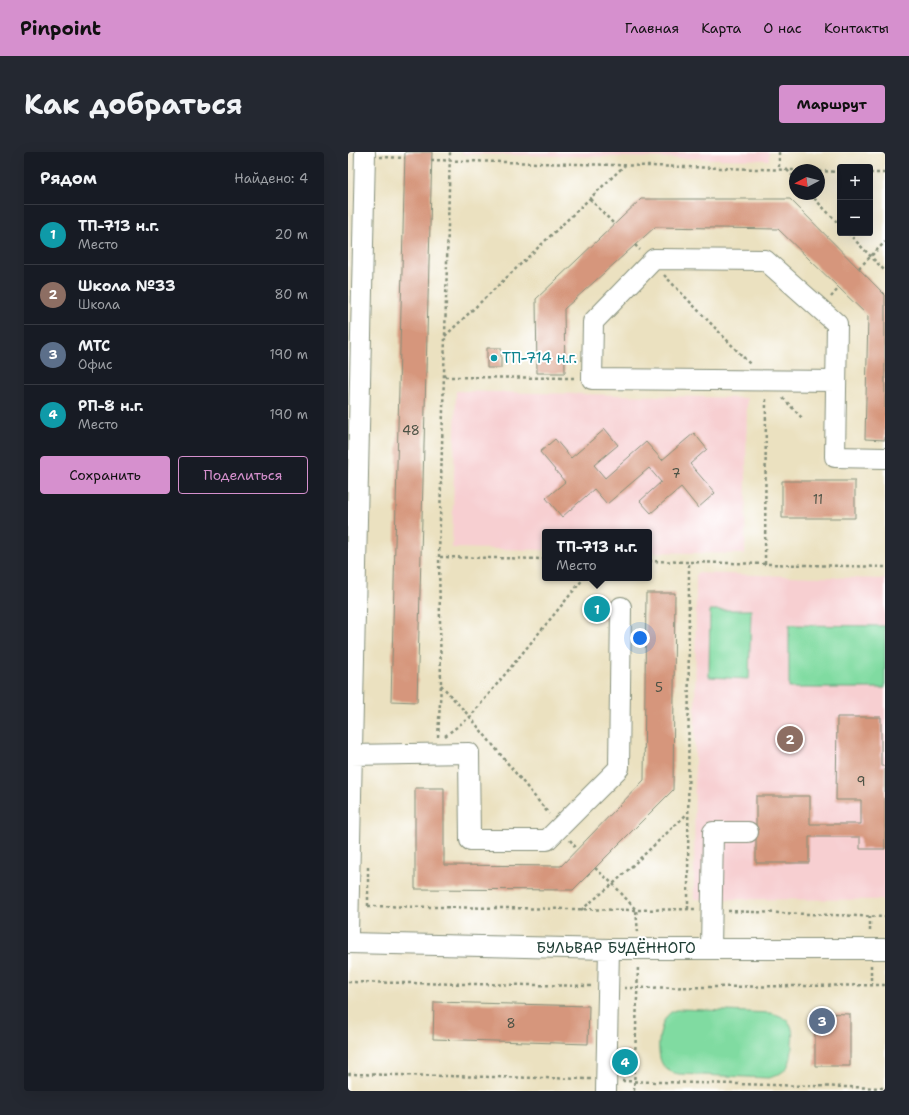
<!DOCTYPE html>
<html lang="ru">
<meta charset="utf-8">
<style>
body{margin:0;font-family:"Shantell Sans",sans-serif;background:#242831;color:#f1f3f6}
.controls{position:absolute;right:12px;top:12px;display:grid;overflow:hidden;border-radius:4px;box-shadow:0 4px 16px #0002}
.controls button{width:36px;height:36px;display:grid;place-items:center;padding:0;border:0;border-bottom:1px solid #363941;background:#171b24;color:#f1f3f6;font:20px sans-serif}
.compass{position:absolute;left:441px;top:12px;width:36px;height:36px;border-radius:50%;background:#171b24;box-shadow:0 4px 16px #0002;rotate:263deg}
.you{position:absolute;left:292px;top:486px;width:14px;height:14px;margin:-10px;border:3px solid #fff;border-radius:50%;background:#1a73e8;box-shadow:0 0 0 6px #1a73e833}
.badge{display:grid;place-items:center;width:26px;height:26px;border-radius:50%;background:#d690ce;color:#fff;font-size:13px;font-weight:700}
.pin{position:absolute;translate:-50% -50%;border:2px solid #fff;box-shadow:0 1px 4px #0006}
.popup{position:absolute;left:194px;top:377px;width:110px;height:52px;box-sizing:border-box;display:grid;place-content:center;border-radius:4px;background:#171b24;filter:drop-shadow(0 1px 3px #0005);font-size:13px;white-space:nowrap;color:#9ea1a6}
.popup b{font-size:15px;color:#f1f3f6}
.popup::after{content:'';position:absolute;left:50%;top:100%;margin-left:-8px;border:8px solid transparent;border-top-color:#171b24}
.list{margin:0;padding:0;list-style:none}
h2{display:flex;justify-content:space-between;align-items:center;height:52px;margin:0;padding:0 16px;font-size:17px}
h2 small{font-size:13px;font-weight:400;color:#9ea1a6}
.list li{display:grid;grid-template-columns:26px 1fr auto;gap:12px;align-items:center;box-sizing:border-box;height:60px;padding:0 16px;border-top:1px solid #363941}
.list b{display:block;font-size:15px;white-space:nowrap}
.list p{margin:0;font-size:13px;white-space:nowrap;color:#9ea1a6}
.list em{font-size:13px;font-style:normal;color:#9ea1a6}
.actions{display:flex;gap:8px;padding:12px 16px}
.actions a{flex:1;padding:9px 0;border:1px solid #d690ce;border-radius:4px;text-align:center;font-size:14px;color:#d690ce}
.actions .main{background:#d690ce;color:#111}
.map{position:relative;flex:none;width:537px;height:939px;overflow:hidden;border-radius:4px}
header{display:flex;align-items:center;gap:24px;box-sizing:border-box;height:56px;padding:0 20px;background:#d690ce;color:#111}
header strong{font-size:19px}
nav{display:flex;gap:22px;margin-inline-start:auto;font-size:14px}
.intro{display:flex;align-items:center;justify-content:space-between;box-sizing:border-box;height:96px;padding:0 24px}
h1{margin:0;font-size:28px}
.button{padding:10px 18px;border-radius:4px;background:#d690ce;color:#111;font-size:14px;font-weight:700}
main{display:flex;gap:24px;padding:0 24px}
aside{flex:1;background:#171b24;border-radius:4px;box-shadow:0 4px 16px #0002}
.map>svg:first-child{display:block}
</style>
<header>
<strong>Pinpoint</strong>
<nav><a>Главная</a><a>Карта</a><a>О нас</a><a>Контакты</a></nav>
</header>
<div class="intro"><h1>Как добраться</h1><a class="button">Маршрут</a></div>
<main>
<aside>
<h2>Рядом<small>Найдено: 4</small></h2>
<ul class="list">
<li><span class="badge" style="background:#0f9aa8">1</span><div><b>ТП-713 н.г.</b><p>Место</p></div><em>20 m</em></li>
<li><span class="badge" style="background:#8d6e63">2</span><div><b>Школа №33</b><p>Школа</p></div><em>80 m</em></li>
<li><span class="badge" style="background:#5c6f8a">3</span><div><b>МТС</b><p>Офис</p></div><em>190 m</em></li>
<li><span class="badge" style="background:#0f9aa8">4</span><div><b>РП-8 н.г.</b><p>Место</p></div><em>190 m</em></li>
</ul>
<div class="actions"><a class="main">Сохранить</a><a>Поделиться</a></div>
</aside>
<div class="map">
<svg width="537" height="939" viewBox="0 0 537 939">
<rect width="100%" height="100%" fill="#fff"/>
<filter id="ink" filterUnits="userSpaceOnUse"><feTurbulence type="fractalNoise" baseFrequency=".025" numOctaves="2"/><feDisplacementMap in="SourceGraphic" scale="8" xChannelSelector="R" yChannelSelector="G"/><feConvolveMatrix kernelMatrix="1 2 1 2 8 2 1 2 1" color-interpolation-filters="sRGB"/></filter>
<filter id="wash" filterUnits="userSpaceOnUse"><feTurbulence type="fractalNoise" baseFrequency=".012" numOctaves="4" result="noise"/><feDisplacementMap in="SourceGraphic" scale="16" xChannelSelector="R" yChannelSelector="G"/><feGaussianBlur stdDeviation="0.9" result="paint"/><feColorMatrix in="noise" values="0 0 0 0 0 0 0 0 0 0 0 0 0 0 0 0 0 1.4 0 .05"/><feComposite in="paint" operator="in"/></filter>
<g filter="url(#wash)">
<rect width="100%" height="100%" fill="#ebe1c0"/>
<path fill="#f7cfd1" d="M114 0H421V8L114 2Z
M108 239 399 246 397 402 301 400V380H197V398L104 396Z
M348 421 537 427V748L346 747Z"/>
<path fill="#80dba1" stroke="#508c6a" d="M362 458H403L401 527 361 525Z
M441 473 537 474V536H441Z
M333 857 423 861C430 863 438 865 442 872 445 877 445 884 444 890 444 911 441 920 421 926L331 922C325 921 319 919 315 913 307 902 311 869 322 861 325 858 330 858 333 857Z"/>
<g id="blocks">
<path fill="#d6967c" d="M57 0H84L69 550 43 549Z
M293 47H442L537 143V288L517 287 520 164 430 77 307 75 216 157 217 221H189L188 147Z
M139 196H153V216H139Z
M257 277 270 293 246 313 257 326 298 290 314 308 346 281 359 297 342 312 367 341 350 356 333 335 303 361 292 349 313 330 301 316 259 352 246 337 214 365 198 346 217 330 192 300 207 287 223 306Z
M434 329H507V366H434Z
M298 441H327L325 638 225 738 67 737V636H96V713L213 714 296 628Z
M240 446H258L257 467H240Z
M489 565H533V614H537V697H512V685H461V711H408V644H462V672H513V648H488Z
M86 850 241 854 240 892 85 887Z
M467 861 502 862V914H467Z
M271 899H282V921H271Z"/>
</g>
</g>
<g filter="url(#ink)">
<use href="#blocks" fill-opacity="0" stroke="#858f7a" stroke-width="1"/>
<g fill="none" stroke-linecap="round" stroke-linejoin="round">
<g stroke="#858f7a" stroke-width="22">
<path id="minor" d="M488 229 244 227 245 170 306 107 417 108 489 172 487 305 537 306
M3 603 121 601 122 688H199L271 616 273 455
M0 782 17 0
M0 791 261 797H537
M363 796 365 680H400
M258 939 261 797"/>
</g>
<path stroke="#858f7a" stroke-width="2.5" stroke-dasharray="3 3" stroke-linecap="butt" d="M431 0V18
M32 5 57 6
M83 8 447 18
M439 18 447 26
M471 19 492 20
M522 21H537
M462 42 492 73
M242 47 266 72
M500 81 537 119
M287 93 292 98
M511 116 537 90
M316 123 402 212
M483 145 491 136
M97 184 276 14
M97 225 228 226
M435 246 455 267
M92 405 197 407
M301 409 341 410
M417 412 418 245
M93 533 122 565 201 662
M97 584 122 565 236 426
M90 585 93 533 91 405 102 0
M222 688 229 697
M247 716 265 732 288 758 290 781
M20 754V714
M20 754 288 758 347 757
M340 757 341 410 537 415
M233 758 265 732 339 662
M380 759 537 765
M522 764V780
M523 813V832
M0 830 243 834
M276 836 537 833
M0 922 243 927
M274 929 537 936
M286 939 290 814"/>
<use href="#minor" stroke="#fff" stroke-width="20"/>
</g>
</g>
<circle fill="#0f9aa8" stroke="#fff" stroke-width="1.5" cx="146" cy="206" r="4"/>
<g text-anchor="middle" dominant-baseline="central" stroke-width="4" stroke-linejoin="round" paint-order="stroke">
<g font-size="13" fill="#4d5346">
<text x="63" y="278">48</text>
<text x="328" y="321">7</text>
<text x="470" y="347">11</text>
<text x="311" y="535">5</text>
<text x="513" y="629">9</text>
<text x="163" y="871">8</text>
</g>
<g font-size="15" fill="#0d838f" stroke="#fff" text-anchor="start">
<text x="154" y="206">ТП-714 н.г.</text>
</g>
<g font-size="15" fill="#1f3d34" stroke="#fff">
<text x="268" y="796">БУЛЬВАР БУДЁННОГО</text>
</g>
</g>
</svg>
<div class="controls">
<button>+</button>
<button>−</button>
</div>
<svg class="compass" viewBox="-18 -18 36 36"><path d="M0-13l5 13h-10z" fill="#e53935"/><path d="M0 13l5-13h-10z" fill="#9ea1a6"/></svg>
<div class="you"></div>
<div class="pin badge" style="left:249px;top:457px;background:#0f9aa8">1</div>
<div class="popup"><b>ТП-713 н.г.</b>Место</div>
<div class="pin badge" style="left:442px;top:587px;background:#8d6e63">2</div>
<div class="pin badge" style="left:474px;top:869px;background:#5c6f8a">3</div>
<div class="pin badge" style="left:277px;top:910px;background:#0f9aa8">4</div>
</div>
</main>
